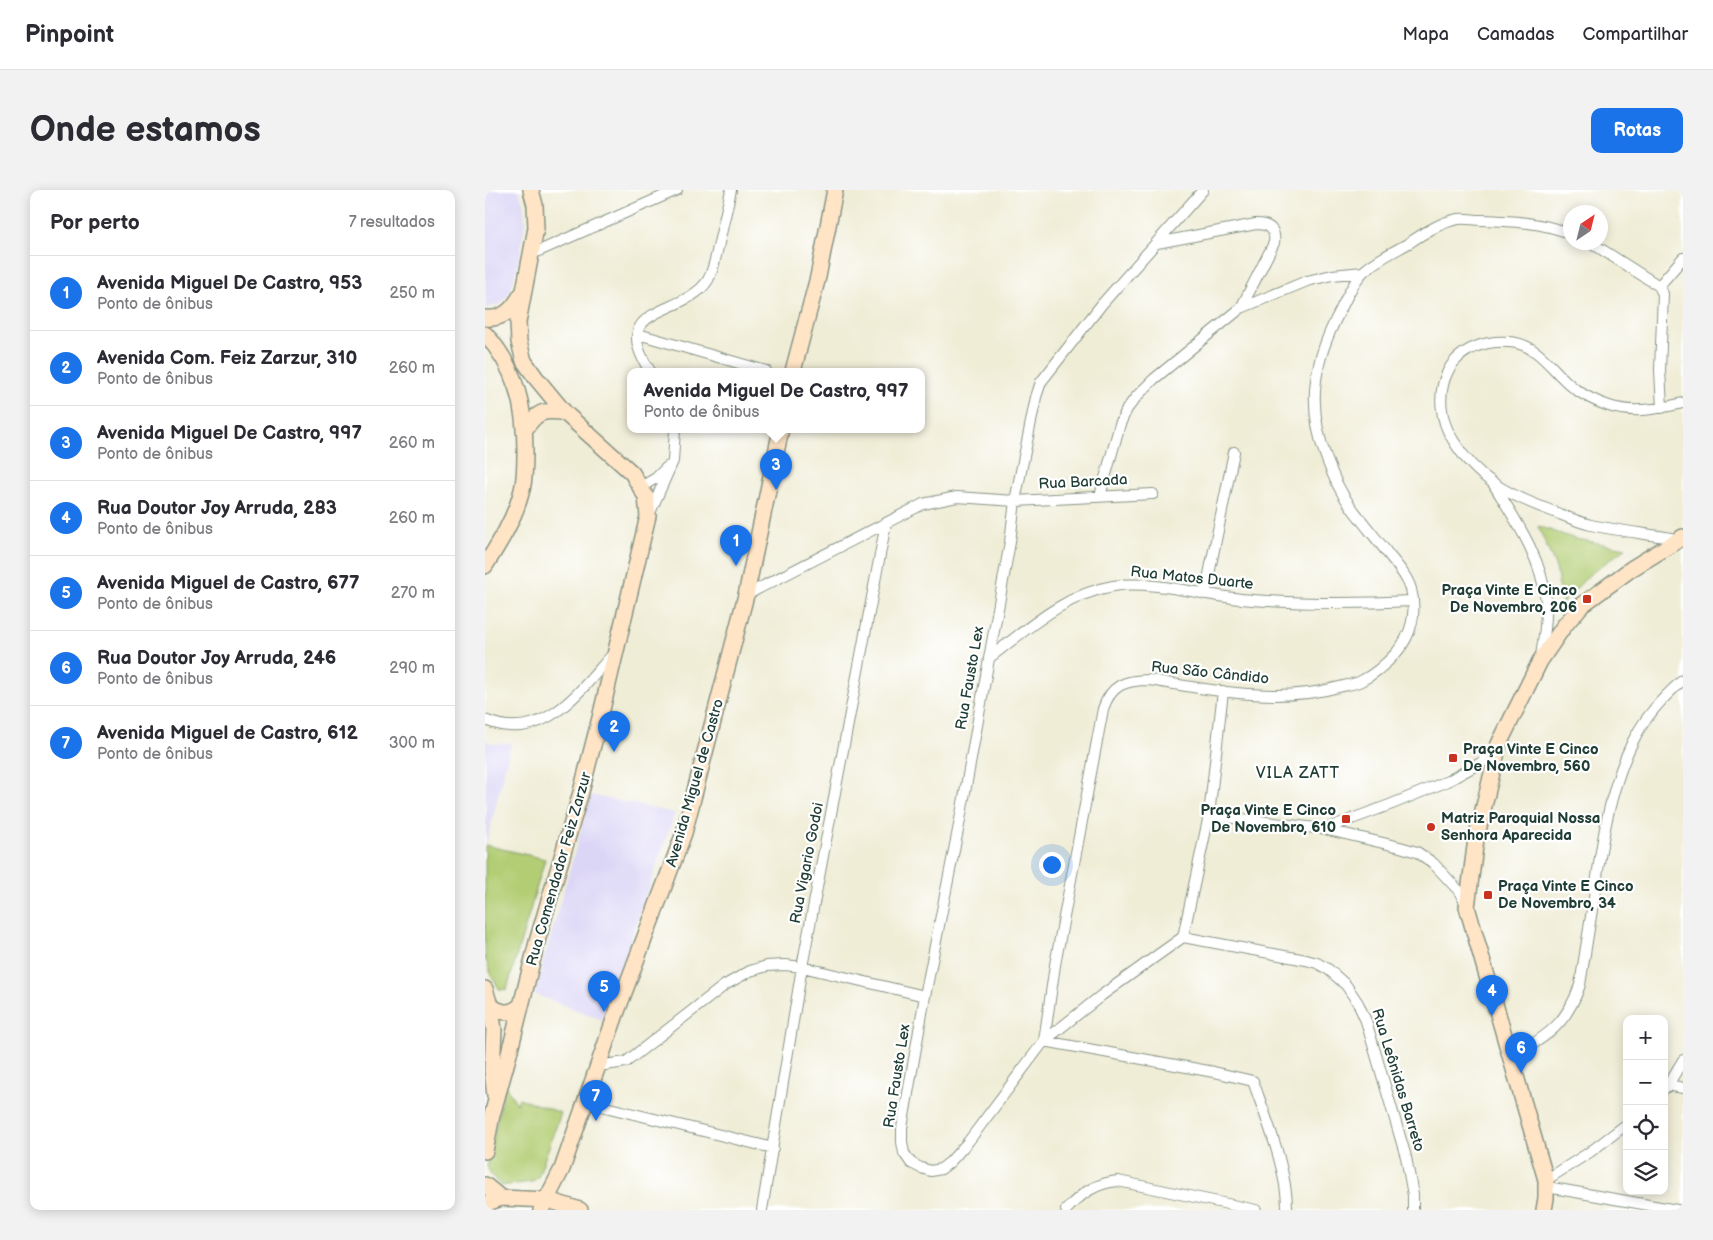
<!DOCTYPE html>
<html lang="pt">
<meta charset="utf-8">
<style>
body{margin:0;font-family:"Balsamiq Sans",sans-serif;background:#f2f2f3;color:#2b2b33}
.controls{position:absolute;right:15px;bottom:15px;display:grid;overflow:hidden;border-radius:10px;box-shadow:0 2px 12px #0003}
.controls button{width:45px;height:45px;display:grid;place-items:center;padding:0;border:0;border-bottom:1px solid #e1e1e2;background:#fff;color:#2b2b33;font:25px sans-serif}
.compass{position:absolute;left:1078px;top:15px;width:45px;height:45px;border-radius:50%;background:#fff;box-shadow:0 2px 12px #0003;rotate:35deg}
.you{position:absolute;left:566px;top:674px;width:18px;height:18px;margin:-12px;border:4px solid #fff;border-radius:50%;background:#1a73e8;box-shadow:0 0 0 8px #1a73e833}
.badge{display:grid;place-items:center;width:32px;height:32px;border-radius:50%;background:#1a73e8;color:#fff;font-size:16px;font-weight:700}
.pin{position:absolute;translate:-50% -41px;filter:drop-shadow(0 1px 2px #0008)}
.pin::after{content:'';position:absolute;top:26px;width:18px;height:15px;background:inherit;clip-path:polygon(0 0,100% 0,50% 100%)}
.popup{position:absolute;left:142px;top:178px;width:298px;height:65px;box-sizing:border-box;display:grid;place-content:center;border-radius:10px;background:#fff;filter:drop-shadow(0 1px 4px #0005);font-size:16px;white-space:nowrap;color:#7c7c81}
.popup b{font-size:19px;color:#2b2b33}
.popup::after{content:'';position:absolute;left:50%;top:100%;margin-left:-10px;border:10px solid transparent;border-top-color:#fff}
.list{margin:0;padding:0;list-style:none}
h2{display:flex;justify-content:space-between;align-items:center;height:65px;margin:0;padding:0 20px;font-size:21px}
h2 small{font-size:16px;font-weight:400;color:#7c7c81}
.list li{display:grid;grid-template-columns:32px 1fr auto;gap:15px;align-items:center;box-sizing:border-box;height:75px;padding:0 20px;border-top:1px solid #e1e1e2}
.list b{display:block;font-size:19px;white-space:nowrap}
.list p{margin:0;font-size:16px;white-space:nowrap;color:#7c7c81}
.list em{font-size:16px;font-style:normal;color:#7c7c81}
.icon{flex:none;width:28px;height:28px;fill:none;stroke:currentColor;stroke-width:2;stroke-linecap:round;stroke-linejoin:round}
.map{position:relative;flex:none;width:1198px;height:1020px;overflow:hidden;border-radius:10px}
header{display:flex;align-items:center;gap:30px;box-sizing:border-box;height:70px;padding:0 25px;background:#fff;border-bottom:1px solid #e1e1e2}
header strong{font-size:24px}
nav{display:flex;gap:28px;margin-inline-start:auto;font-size:18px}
.intro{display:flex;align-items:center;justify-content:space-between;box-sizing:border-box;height:120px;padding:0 30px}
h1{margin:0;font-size:35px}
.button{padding:12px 22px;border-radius:10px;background:#1a73e8;color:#fff;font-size:18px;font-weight:700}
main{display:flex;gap:30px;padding:0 30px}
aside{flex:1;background:#fff;border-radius:10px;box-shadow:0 2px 12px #0003}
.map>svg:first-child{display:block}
</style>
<header>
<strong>Pinpoint</strong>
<nav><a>Mapa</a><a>Camadas</a><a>Compartilhar</a></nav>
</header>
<div class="intro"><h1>Onde estamos</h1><a class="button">Rotas</a></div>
<main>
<aside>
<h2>Por perto<small>7 resultados</small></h2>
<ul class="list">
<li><span class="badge">1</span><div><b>Avenida Miguel De Castro, 953</b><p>Ponto de ônibus</p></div><em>250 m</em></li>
<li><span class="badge">2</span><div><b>Avenida Com. Feiz Zarzur, 310</b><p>Ponto de ônibus</p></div><em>260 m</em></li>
<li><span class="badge">3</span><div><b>Avenida Miguel De Castro, 997</b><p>Ponto de ônibus</p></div><em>260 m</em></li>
<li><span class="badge">4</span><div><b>Rua Doutor Joy Arruda, 283</b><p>Ponto de ônibus</p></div><em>260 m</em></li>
<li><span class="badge">5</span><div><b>Avenida Miguel de Castro, 677</b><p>Ponto de ônibus</p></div><em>270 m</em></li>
<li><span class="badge">6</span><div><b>Rua Doutor Joy Arruda, 246</b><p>Ponto de ônibus</p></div><em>290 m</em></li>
<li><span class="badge">7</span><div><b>Avenida Miguel de Castro, 612</b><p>Ponto de ônibus</p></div><em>300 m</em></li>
</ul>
</aside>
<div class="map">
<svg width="1198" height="1020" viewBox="0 0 1198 1020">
<rect width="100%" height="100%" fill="#fff"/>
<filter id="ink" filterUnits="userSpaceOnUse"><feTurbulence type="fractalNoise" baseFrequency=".02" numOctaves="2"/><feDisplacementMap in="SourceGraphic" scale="10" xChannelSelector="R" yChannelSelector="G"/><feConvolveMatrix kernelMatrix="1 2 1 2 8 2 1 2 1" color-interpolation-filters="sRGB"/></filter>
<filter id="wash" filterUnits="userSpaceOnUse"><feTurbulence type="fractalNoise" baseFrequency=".0096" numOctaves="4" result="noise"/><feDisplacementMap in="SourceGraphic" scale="20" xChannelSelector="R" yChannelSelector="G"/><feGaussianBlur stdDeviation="1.12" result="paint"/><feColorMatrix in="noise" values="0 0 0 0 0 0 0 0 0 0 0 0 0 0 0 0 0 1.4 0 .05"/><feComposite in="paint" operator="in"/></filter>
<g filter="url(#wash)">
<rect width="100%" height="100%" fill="#f0edd7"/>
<path fill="#dcd6f6" d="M0 0H34L38 14 40 32 35 66 26 99 22 107 15 114 2 118H0Z
M0 550 9 554 26 553 1 655Z
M106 605 190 623 118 830 49 804Z"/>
<path fill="#b2cd73" stroke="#688554" d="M1053 336 1091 349 1141 358 1105 384 1077 413 1071 378Z
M0 655 60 669 22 799 15 800 8 789 0 768Z
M20 895 32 914 34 908 76 923 53 987 47 992 16 996 6 985 2 976Z"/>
</g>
<g filter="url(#ink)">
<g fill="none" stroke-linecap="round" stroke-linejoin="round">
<g stroke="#889586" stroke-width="12">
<path id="street" d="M1105 52 1174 96 1198 68
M672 53 771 34C784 34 791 39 789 53L756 118
M47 64 192 0
M1174 96 1178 104 1175 180 1177 218
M153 144 281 181
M165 181C121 114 200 127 223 90 229 79 231 65 234 53 238 35 242 18 246 0
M1009 295C1031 331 1057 368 1061 411 1062 430 1059 448 1056 466
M156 297 171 288 182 277
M668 304 530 311 525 352 475 630 440 806 417 938V952L419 963 426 973 436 978 446 981 456 979 465 972 483 952 559 851 617 805 698 747 724 625 738 501
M615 306 635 234 642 219 652 206 669 189 756 118 822 91 847 85 878 82
M164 325 188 271 190 239
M1192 349C1164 344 1134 341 1106 335 1093 332 1080 326 1067 321 1024 305 992 290 968 250 955 230 952 203 963 181 969 169 978 162 990 157 1002 152 1011 151 1024 152 1055 154 1067 182 1090 199 1100 206 1112 212 1124 216 1149 224 1173 219 1198 213
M720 404 749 262
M261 405 438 314 472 307 530 311 551 207 556 192 617 114 718 0
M504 468C541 440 580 404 628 396 666 390 717 405 756 409 813 414 870 414 927 411
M0 530C59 555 94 501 129 463
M724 625 839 639 915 657 932 662 948 673 974 701 982 716
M840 639 907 614 963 591 997 572 1012 556
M698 747 821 770 832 773 843 779 861 795 873 813 881 831 921 967 928 1005V1020
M1026 868C1061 846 1081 836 1095 795 1100 764 1105 732 1110 701 1117 650 1125 598 1148 551 1160 527 1178 507 1198 490
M113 876 141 872 240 795 265 781 282 776 300 775 317 777 440 806
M1183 895 1198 898
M1179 899 1183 895 1198 870
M100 912 288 958
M1061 990 1105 962 1142 934
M1062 997 1192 1020
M277 1020 317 777 401 333
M581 1020C596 1004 610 993 633 991L771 1020
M802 1020C803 982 781 928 768 891L729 882 559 851 570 775 618 519C626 495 640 490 664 490 727 500 792 514 854 497 862 495 870 494 876 491 890 484 901 474 911 463 927 445 932 422 926 399 922 386 912 375 904 365 891 348 877 332 864 314 854 300 848 286 842 270 821 216 828 172 855 121 861 109 868 92 878 82 889 71 910 61 924 53 939 43 956 32 973 29 981 28 989 30 996 30 1027 31 1057 32 1086 44"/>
</g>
<g stroke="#889586" stroke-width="18">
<path id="secondary" d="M0 128C18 130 28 119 36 105
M0 144C31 177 40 217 40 261 40 274 40 288 37 300 30 328 15 352 0 376
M308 181 333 87 350 0
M39 241C51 222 58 219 80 223
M0 799 6 819 9 840 7 880 10 906
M4 813C13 824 26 825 36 815
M0 961 7 925 24 864 53 748 96 602 115 528 163 326 161 307 147 283 80 223 51 188 39 171 34 152 33 132 51 38 50 15 46 0
M0 995 16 1008
M0 1014 16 1008 63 1010 95 1020
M56 1020 77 979 131 824 199 643 261 405 296 239
M1059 1020 1061 1008V990L982 717 991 649 1014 554 1055 471 1079 436 1097 415 1146 379 1198 347"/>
</g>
<use href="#street" stroke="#fff" stroke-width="10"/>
<use href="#secondary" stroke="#ffe4c6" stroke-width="15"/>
</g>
</g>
<g fill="#c8321e" stroke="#fff" stroke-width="2">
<rect x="1097" y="404" width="10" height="10" rx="2.5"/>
<rect x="963" y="563" width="10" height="10" rx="2.5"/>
<rect x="856" y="624" width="10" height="10" rx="2.5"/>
<circle cx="946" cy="637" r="5"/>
<rect x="998" y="700" width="10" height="10" rx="2.5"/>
</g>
<g text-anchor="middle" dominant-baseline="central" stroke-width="4.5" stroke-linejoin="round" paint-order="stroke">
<g font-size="15" fill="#1f3d34" stroke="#fff">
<text transform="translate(598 292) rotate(-3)">Rua Barcada</text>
<text transform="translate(707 388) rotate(6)">Rua Matos Duarte</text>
<text transform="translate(725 483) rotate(6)">Rua São Cândido</text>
<text transform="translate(485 488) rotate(-80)">Rua Fausto Lex</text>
<text transform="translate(210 593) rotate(-74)">Avenida Miguel de Castro</text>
<text transform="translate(322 673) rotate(-79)">Rua Vigario Godoi</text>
<text transform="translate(74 679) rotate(-74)">Rua Comendador Feiz Zarzur</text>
<text transform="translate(412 886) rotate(-81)">Rua Fausto Lex</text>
<text transform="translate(913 890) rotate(73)">Rua Leônidas Barreto</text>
</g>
<g font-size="15" font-weight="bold" fill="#1f3d34" stroke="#fff" text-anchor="start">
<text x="1092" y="400" text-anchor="end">Praça Vinte E Cinco<tspan x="1092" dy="17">De Novembro, 206</tspan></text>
<text x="978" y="559">Praça Vinte E Cinco<tspan x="978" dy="17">De Novembro, 560</tspan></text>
<text x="851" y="620" text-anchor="end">Praça Vinte E Cinco<tspan x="851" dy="17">De Novembro, 610</tspan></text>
<text x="956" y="628">Matriz Paroquial Nossa<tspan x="956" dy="17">Senhora Aparecida</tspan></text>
<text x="1013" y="696">Praça Vinte E Cinco<tspan x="1013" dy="17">De Novembro, 34</tspan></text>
</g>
<g font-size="16" letter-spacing="1" fill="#1f3d34" stroke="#fff">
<text x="813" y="583">VILA ZATT</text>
</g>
</g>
</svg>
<div class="controls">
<button>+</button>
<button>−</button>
<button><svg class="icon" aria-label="locate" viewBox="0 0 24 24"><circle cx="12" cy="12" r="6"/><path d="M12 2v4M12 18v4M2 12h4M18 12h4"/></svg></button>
<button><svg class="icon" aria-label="layers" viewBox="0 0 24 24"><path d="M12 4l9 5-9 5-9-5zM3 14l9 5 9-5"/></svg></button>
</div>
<svg class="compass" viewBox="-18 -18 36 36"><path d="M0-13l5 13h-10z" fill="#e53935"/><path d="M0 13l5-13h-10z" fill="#7c7c81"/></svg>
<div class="you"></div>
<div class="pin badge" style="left:251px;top:376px">1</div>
<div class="pin badge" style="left:129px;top:562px">2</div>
<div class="pin badge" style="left:291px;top:300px">3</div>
<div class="popup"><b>Avenida Miguel De Castro, 997</b>Ponto de ônibus</div>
<div class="pin badge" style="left:1007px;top:826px">4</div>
<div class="pin badge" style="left:119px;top:822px">5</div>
<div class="pin badge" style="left:1036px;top:883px">6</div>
<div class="pin badge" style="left:111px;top:931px">7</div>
</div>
</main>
